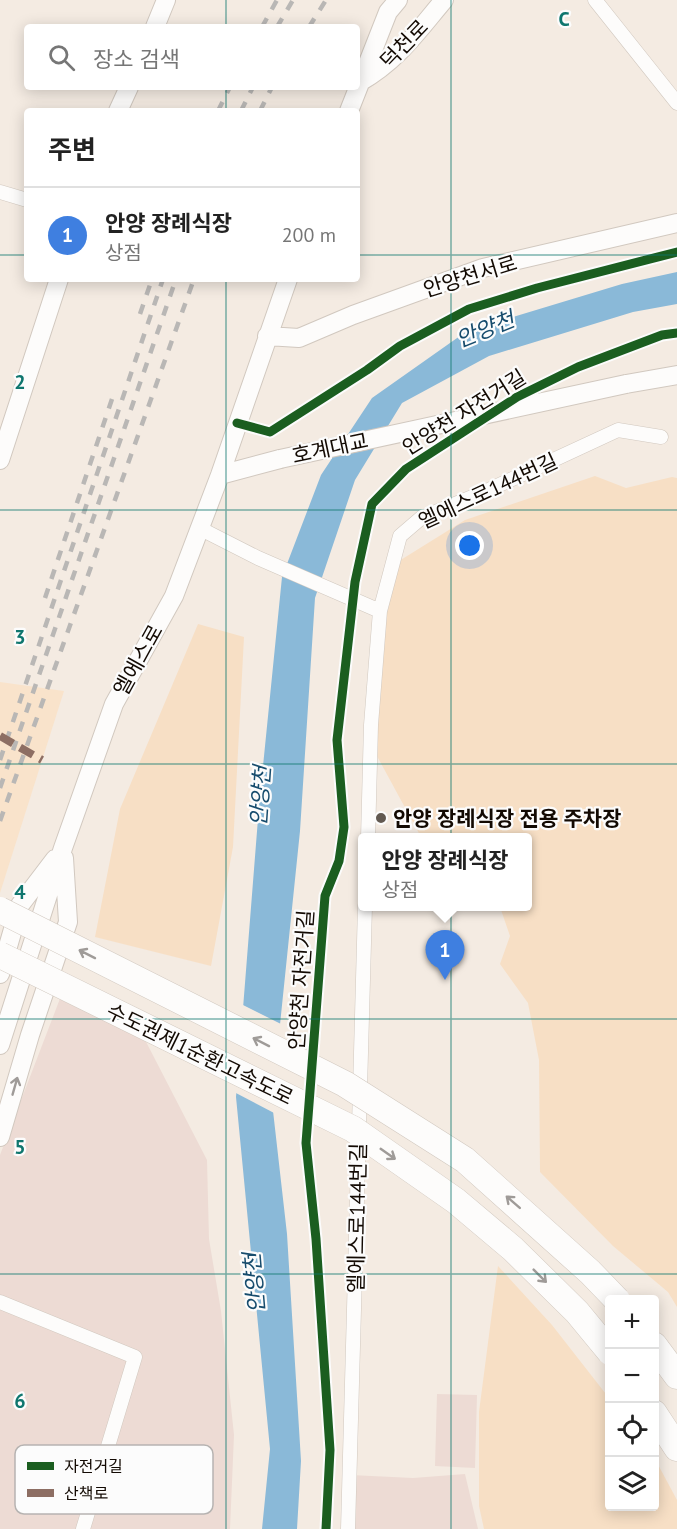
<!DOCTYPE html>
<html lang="ko">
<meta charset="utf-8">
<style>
body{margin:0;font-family:"PT Sans","Noto Sans KR",sans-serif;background:#f2f2f2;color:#222}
.controls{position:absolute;right:18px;bottom:18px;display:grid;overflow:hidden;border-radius:6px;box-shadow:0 3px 15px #0003}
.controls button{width:54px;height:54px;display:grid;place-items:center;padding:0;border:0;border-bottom:2px solid #e0e0e0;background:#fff;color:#222;font:30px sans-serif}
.you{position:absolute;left:470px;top:546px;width:21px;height:21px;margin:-15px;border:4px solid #fff;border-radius:50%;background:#1a73e8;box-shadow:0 0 0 9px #1a73e833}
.badge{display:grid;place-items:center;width:39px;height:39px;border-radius:50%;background:#625951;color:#fff;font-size:20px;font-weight:700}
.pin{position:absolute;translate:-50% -50px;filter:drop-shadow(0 2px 3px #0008)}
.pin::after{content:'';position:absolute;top:32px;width:21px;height:18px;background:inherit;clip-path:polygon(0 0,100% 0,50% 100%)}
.popup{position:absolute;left:358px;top:833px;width:174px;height:78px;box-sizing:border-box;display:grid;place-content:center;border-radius:6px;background:#fff;filter:drop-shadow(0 2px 4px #0005);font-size:20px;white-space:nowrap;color:#767676}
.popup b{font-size:22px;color:#222}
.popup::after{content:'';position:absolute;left:50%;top:100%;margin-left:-12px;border:12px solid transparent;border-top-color:#fff}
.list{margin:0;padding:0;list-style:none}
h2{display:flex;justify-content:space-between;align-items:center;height:78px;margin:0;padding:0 24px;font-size:26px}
h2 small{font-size:20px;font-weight:400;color:#767676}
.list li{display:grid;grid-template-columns:39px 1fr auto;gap:18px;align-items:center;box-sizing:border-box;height:96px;padding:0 24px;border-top:2px solid #e0e0e0}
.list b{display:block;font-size:22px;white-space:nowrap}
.list p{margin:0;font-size:20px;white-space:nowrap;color:#767676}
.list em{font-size:20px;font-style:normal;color:#767676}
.icon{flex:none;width:33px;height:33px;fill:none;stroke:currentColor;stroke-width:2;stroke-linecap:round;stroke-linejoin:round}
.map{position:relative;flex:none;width:677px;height:1529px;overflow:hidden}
.search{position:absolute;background:#fff;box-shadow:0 3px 15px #0003;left:24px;top:24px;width:336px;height:66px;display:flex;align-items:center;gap:15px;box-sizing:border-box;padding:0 21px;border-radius:6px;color:#767676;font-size:22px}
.panel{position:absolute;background:#fff;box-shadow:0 3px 15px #0003;left:24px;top:108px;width:336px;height:174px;border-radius:6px}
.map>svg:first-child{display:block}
</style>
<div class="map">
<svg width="677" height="1529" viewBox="0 0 677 1529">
<rect width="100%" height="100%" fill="#f4ebe2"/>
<path fill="#eddbd4" d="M61 996 142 1034 207 1160 209 1239 221 1311 234 1435 230 1529H0V1155Z
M437 1394 477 1395 475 1468 435 1466Z
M465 1474 478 1529H349L351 1475 413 1478Z"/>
<path fill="#f9e3cb" d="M0 682 64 691 0 893Z"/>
<path fill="#f7dfc5" d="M595 476 626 488 672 477 677 478V1307L668 1292 613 1246 540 1172 539 1060 528 1003 500 964 510 936 500 907 528 906V838L421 837 371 745 383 571 465 520Z
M198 624 244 637 233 847 211 966 95 937 120 809Z
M498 1266 552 1325 609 1398 610 1506H654L655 1459 677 1500V1529H484L479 1506V1412Z"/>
<path fill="#8ab9d8" d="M677 272V304L633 312 489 356 402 403 355 480 315 598 300 831 272 1102 287 1234 301 1461 297 1529H262L270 1449 236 1097 259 806 282 577 321 475 372 398 467 331 622 284Z"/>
<path fill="#f4ebe2" d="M241 1004 283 1025 275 1102 276 1114 234 1092Z"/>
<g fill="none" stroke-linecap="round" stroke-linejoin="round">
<g stroke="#d1c8bf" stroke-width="15">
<path id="minor" d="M595 0 677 103
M0 192 27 200
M199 528 258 558 380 611
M368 838 371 725 380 611 400 536 421 518 482 493 618 430 661 437
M0 1302 135 1357 83 1529
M348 1529 365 906"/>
</g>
<g stroke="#d1c8bf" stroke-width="20">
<path id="tertiary" d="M155 27 166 0
M360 82C397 61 417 32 444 0
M118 111 129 87
M349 111 388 12 398 0
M267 336 299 338 353 315 483 268 677 223
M626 384 677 375
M0 460 59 279
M220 475 280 459
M0 974 20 905 55 859
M0 1045 63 848 114 704 174 596 220 475 288 279
M0 1137 30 1035 68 922 64 858"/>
</g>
<g stroke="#d1c8bf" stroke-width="27">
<path id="motorway" d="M654 1345 677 1376
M654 1413 677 1448"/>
</g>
<use href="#minor" stroke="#fdfcfb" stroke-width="14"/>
<use href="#tertiary" stroke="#fdfcfb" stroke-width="18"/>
<use href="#motorway" stroke="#fdfcfb" stroke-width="26"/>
<path stroke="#b9b7b5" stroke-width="4.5" stroke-dasharray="10 10" stroke-linecap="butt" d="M262 27 277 0
M277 27 293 0
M309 27 326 0
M218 111 230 87
M241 111 253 87
M260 111 272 87
M140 314 152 279
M45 598 113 396
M0 760 163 279
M0 788 176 279
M0 821 194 279"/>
<g stroke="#d1c8bf" stroke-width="20" stroke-linecap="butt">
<path id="tertiary-bridge" d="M280 459 626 384"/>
</g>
<g stroke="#d1c8bf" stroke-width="27" stroke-linecap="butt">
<path id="motorway-bridge" d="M0 910 345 1084 465 1160 590 1272 617 1300
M0 955 353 1129 456 1201 513 1249 577 1312 610 1352"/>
</g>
<use href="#tertiary-bridge" stroke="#fdfcfb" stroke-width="18"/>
<use href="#motorway-bridge" stroke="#fdfcfb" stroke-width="26"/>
<path stroke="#8d6e63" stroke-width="8" stroke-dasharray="15 8" stroke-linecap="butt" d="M0 736 42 760"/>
<g stroke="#fcfcfc" stroke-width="13">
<path id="cycleway" d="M237 423 270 432 367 370 400 346 469 309 537 288 677 252
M326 1529 330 1450 316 1239 306 1143 325 896 339 861 344 827 337 740 355 582 372 504 406 469 517 397 578 367 662 335 677 333"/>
</g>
<use href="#cycleway" stroke="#1b5e20" stroke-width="9"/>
</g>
<defs><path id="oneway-shaft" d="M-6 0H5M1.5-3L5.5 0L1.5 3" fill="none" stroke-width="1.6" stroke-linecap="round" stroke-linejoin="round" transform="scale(1.5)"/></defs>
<g stroke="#9f9b98">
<use href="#oneway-shaft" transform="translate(87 954) rotate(-153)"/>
<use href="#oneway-shaft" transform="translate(261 1042) rotate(-153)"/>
<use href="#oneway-shaft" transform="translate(15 1086) rotate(-74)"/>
<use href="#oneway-shaft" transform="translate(388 1154) rotate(35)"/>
<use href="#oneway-shaft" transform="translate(513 1202) rotate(-139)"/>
<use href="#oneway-shaft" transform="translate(540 1276) rotate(45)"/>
</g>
<path fill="none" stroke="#0f766e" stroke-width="1.5" stroke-opacity="0.55" d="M226 0V27M451 0V1529M226 87V111M0 255H27M357 255H677M226 279V1529M0 510H677M0 764H677M0 1019H677M0 1274H677"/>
<circle fill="#625951" stroke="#fcfcfc" stroke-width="2" cx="381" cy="818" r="6"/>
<g text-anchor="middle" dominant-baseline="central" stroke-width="4.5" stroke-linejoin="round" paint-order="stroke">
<g font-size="21" fill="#130a03" stroke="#fcfcfc">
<text transform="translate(404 44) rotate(-46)">덕천로</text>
<text transform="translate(470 276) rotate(-17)">안양천서로</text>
<text transform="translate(464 412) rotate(-32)">안양천 자전거길</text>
<text transform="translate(330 448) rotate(-12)">호계대교</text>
<text transform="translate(488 491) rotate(-25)">엘에스로144번길</text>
<text transform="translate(138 660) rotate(-61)">엘에스로</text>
<text transform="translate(301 980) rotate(-86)">안양천 자전거길</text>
<text transform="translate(200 1054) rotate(26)">수도권제1순환고속도로</text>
<text transform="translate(357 1218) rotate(-89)">엘에스로144번길</text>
</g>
<g font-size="21" font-weight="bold" fill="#130a03" stroke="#fcfcfc" text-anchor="start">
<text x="393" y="818">안양 장례식장 전용 주차장</text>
</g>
<g font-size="22" font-style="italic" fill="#174c6d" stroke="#fcfcfc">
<text transform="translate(485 329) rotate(-22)">안양천</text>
<text transform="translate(260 796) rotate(-86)">안양천</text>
<text transform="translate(254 1283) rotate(-95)">안양천</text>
</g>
</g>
<rect x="15" y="1445" width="198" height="69" rx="9" fill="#fcfcfc" stroke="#b6b3b1" stroke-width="1.5"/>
<rect x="27" y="1462" width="27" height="8" fill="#1b5e20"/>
<rect x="27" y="1489" width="27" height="8" fill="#8d6e63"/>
<g font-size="16" fill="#130a03">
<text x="64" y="1472">자전거길</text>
<text x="64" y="1499">산책로</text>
</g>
<g font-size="20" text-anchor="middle" font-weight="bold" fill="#0f766e" stroke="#fcfcfc" stroke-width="4.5" stroke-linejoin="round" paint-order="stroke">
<text x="564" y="26">C</text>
<text x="20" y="389">2</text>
<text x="20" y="644">3</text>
<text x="20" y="899">4</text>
<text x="20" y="1154">5</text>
<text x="20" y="1408">6</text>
</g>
</svg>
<div class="controls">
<button>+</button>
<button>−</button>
<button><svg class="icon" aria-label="locate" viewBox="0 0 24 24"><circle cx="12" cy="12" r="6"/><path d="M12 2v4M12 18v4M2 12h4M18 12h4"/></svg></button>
<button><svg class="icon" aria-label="layers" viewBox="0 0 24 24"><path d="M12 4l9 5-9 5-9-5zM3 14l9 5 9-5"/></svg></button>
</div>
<div class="you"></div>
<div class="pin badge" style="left:445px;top:980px;background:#3f7fe0">1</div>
<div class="popup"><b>안양 장례식장</b>상점</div>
<div class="search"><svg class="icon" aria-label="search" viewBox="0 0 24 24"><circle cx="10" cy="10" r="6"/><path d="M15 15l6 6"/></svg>장소 검색</div>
<section class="panel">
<h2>주변<small></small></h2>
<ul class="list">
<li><span class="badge" style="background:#3f7fe0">1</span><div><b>안양 장례식장</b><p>상점</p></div><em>200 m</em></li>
</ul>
</section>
</div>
